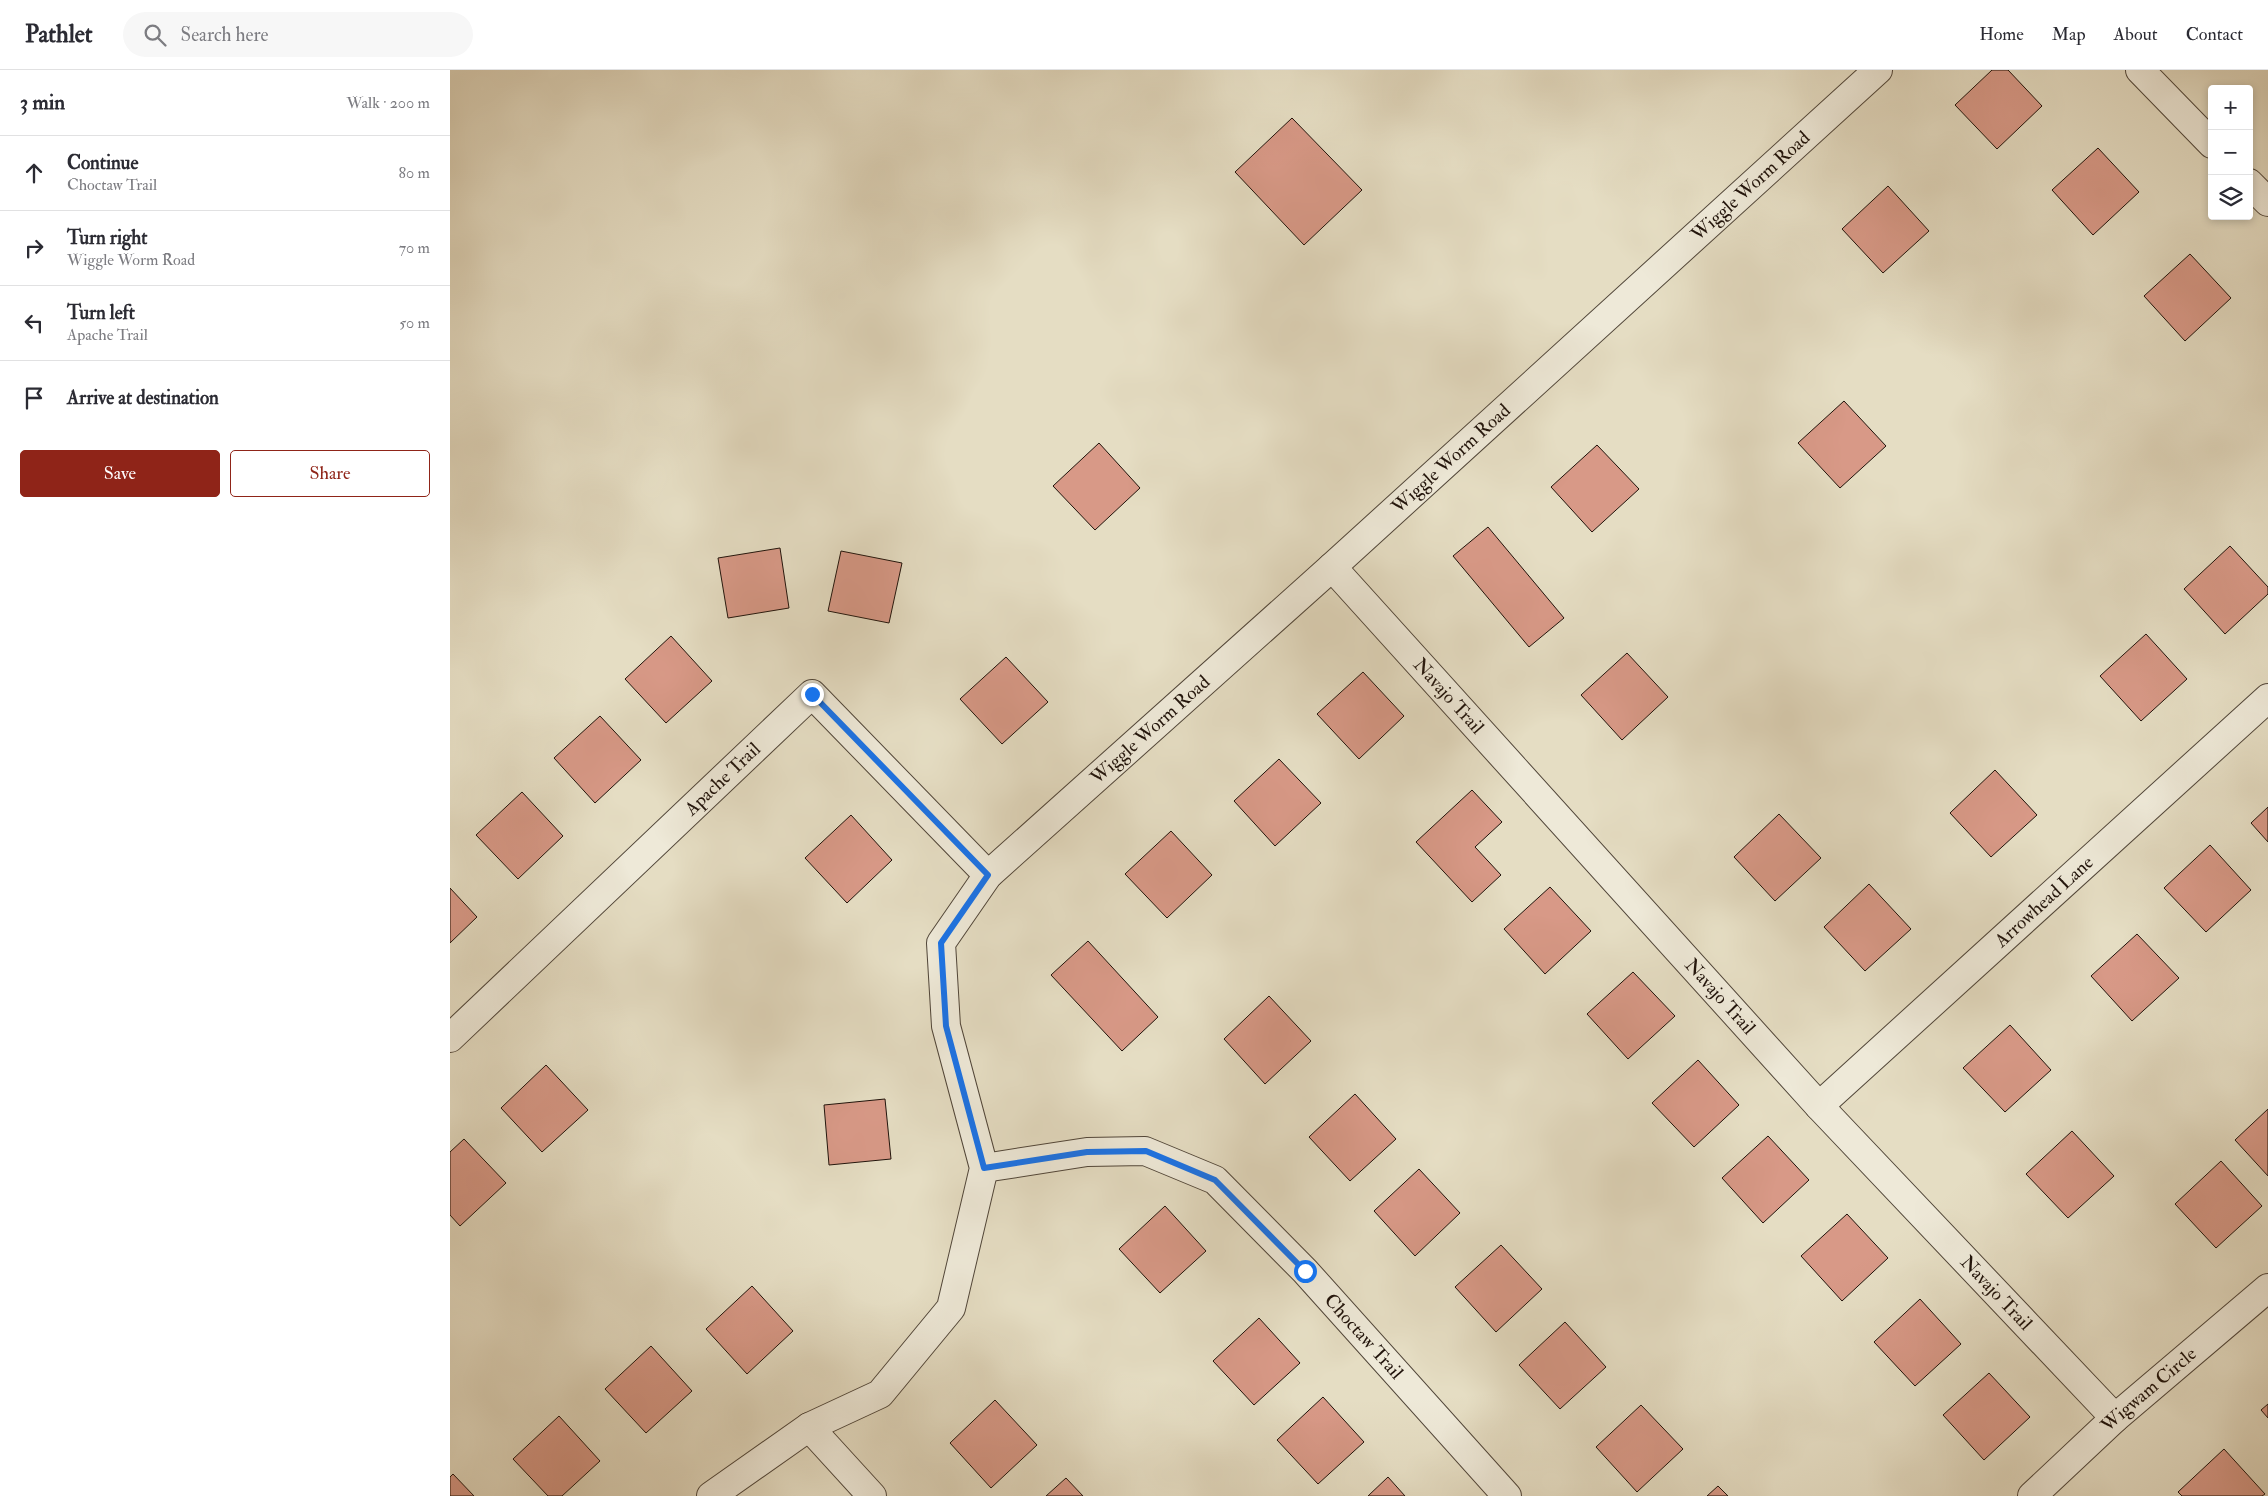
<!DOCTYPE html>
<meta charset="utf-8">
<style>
body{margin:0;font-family:"IM FELL Double Pica",serif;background:#f7f7f7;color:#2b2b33}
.controls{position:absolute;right:15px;top:15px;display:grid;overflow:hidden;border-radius:5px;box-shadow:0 2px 8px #0003}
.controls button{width:45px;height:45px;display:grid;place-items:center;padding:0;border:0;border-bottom:1px solid #e1e1e2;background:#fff;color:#2b2b33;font:25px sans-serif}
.stop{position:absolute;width:15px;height:15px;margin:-11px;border:4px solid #1a73e8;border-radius:50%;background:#fff}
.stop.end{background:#1a73e8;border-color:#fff;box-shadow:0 1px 5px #0008}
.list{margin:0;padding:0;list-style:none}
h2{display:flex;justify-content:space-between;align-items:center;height:65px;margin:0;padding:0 20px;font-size:21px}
h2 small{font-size:16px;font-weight:400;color:#7c7c81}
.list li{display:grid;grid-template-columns:32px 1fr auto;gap:15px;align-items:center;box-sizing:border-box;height:75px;padding:0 20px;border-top:1px solid #e1e1e2}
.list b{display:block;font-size:19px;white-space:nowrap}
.list p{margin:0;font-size:16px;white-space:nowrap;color:#7c7c81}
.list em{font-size:16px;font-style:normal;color:#7c7c81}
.actions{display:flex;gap:10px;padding:15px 20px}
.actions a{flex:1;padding:11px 0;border:1px solid #8f2418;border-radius:5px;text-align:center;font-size:18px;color:#8f2418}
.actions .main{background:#8f2418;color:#fff}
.icon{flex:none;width:28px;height:28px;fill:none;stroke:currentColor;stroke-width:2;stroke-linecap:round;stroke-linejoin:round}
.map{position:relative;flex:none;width:1818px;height:1426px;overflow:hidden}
header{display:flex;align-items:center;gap:30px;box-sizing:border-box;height:70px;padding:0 25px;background:#fff;border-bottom:1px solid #e1e1e2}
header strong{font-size:24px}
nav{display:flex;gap:28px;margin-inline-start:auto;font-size:18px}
.search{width:350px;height:45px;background:#f7f7f7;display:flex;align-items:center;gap:12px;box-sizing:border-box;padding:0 18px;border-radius:28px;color:#7c7c81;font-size:19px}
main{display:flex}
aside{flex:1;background:#fff}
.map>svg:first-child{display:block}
</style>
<header>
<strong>Pathlet</strong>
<div class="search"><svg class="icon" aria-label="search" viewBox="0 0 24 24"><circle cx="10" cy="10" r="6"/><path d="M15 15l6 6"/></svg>Search here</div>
<nav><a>Home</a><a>Map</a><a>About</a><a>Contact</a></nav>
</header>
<main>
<aside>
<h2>3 min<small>Walk · 200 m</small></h2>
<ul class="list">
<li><svg class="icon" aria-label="ahead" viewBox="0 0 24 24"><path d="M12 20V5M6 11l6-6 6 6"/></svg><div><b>Continue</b><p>Choctaw Trail</p></div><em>80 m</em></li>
<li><svg class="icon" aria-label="right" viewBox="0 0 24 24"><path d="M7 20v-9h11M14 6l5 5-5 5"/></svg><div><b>Turn right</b><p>Wiggle Worm Road</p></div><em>70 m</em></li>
<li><svg class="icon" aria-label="left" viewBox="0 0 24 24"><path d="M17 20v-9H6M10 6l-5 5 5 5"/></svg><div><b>Turn left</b><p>Apache Trail</p></div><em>50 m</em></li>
<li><svg class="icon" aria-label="arrive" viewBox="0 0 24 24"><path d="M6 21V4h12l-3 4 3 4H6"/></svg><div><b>Arrive at destination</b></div></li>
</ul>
<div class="actions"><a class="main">Save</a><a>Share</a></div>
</aside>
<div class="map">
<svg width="1818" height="1426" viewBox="0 0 1818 1426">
<rect width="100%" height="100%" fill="#e5ddc3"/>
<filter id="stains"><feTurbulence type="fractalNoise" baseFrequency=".004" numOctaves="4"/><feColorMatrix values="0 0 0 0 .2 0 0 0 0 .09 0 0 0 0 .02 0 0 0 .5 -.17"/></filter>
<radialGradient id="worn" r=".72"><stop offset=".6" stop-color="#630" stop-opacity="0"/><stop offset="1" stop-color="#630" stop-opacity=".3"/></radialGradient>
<path fill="#d89987" stroke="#20130b" d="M1542 0H1558L1592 36 1547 79 1505 35Z
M842 48 912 120 854 175 785 102Z
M1648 78 1689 122 1643 165 1602 120Z
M1438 116 1479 161 1433 203 1392 159Z
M1740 184 1781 228 1735 271 1694 226Z
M1394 331 1436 376 1390 418 1348 373Z
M649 373 690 418 645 460 603 416Z
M1147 375 1189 419 1142 462 1101 417Z
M1038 457 1114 548 1079 577 1003 486Z
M1780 476 1818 517V524L1775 564 1734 519Z
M330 478 339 538 278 548 268 488Z
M391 481 452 493 439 553 378 541Z
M1696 564 1737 609 1691 651 1650 606Z
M221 566 262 611 216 653 175 609Z
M1177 583 1218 627 1172 670 1131 625Z
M556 587 598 632 552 674 510 629Z
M913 602 954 646 909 689 867 644Z
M150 646 191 690 145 733 104 688Z
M829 689 871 733 825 776 784 731Z
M1545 700 1587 745 1541 787 1500 743Z
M1022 720 1052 752 1025 777 1051 805 1022 832 966 772Z
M72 722 113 766 68 809 26 765Z
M1818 737V772L1801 753Z
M1329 744 1371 788 1325 831 1284 787Z
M401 745 442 790 397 833 355 788Z
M721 761 762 805 717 848 675 804Z
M1760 775 1801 820 1756 862 1714 818Z
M1419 814 1461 859 1415 901 1374 857Z
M1100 817 1141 861 1095 904 1054 859Z
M0 818 27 847 0 873Z
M1687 864 1729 908 1682 951 1641 906Z
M638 871 708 947 672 981 601 905Z
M1183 902 1225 946 1178 989 1137 944Z
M819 926 861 971 815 1014 774 969Z
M1560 955 1601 1000 1555 1042 1513 998Z
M1248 990 1289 1035 1244 1077 1202 1033Z
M96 995 138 1040 92 1082 51 1038Z
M905 1024 946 1069 900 1111 859 1067Z
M435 1029 441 1089 379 1095 374 1035Z
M1818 1039V1106L1785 1070Z
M1622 1061 1664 1106 1618 1148 1576 1104Z
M1318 1066 1359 1110 1313 1153 1272 1108Z
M14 1069 56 1113 10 1156 0 1145V1082Z
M1771 1091 1812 1136 1766 1178 1725 1134Z
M969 1099 1010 1143 965 1186 924 1141Z
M715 1136 756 1181 710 1223 669 1179Z
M1397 1144 1438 1188 1392 1231 1351 1186Z
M1051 1175 1092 1219 1046 1262 1005 1217Z
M302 1216 343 1261 297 1304 256 1259Z
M1470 1229 1511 1274 1465 1316 1424 1272Z
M809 1248 850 1293 804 1335 763 1291Z
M1115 1252 1156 1297 1110 1339 1069 1295Z
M201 1276 242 1321 196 1363 155 1319Z
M1539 1303 1580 1347 1534 1390 1493 1345Z
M873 1327 914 1372 868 1414 827 1370Z
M545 1330 587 1375 541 1418 500 1373Z
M1818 1334V1348L1811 1340Z
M1191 1335 1233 1379 1187 1422 1146 1377Z
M109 1346 150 1391 112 1426H98L63 1389Z
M1774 1379 1815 1424 1812 1426H1732L1728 1422Z
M3 1404 24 1426H0V1407Z
M938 1407 955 1426H918Z
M616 1408 633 1426H596Z
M1268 1416 1278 1426H1257Z"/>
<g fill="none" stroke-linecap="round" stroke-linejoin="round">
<g stroke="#514639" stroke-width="30">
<g id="minor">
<path id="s1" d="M882 497 1369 1036 1665 1348"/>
<path id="s2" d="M0 968 362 624 538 805"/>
<path id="s3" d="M1369 1036 1818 628"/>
<path id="s4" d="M534 1098 637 1082 695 1081 765 1110 855 1201 1057 1426"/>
<path d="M359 1357 422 1426"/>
<path id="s5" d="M261 1426 359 1357 430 1324 501 1238 534 1098 496 956 491 873 538 805 882 497 1428 0"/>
<path id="s6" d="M1582 1426 1665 1348 1818 1218"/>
</g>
</g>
<g stroke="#514639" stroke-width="30">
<path id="tertiary" d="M1690 0 1762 74
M1799 113 1818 132"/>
</g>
<use href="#minor" stroke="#eee9d8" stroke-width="28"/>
<use href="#tertiary" stroke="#eee9d8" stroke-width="28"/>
</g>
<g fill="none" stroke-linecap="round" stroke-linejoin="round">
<path stroke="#1a73e8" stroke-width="6" d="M362 624 538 805 491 873 496 956 534 1098 637 1082 696 1081 765 1110 855 1201"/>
</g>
<g text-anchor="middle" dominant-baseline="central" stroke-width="4" stroke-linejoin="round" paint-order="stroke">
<g font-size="19" fill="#20130b" stroke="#eee9d8">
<text stroke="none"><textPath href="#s5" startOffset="1794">Wiggle Worm Road</textPath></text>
<text stroke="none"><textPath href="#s5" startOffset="1389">Wiggle Worm Road</textPath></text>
<text stroke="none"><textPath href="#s1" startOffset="174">Navajo Trail</textPath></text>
<text stroke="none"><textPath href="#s5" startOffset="984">Wiggle Worm Road</textPath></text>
<text stroke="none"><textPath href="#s2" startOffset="376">Apache Trail</textPath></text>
<text stroke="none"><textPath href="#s3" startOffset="304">Arrowhead Lane</textPath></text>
<text stroke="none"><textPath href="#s1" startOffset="579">Navajo Trail</textPath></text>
<text stroke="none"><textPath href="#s1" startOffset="984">Navajo Trail</textPath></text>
<text stroke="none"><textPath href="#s4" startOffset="454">Choctaw Trail</textPath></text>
<text stroke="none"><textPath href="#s6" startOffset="158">Wigwam Circle</textPath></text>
</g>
</g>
<rect width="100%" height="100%" filter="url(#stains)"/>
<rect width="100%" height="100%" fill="url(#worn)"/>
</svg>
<div class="controls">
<button>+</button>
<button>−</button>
<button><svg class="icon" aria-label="layers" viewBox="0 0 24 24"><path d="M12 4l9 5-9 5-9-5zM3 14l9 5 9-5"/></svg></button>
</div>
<div class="stop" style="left:855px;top:1201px"></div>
<div class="stop end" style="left:362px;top:624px"></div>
</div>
</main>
